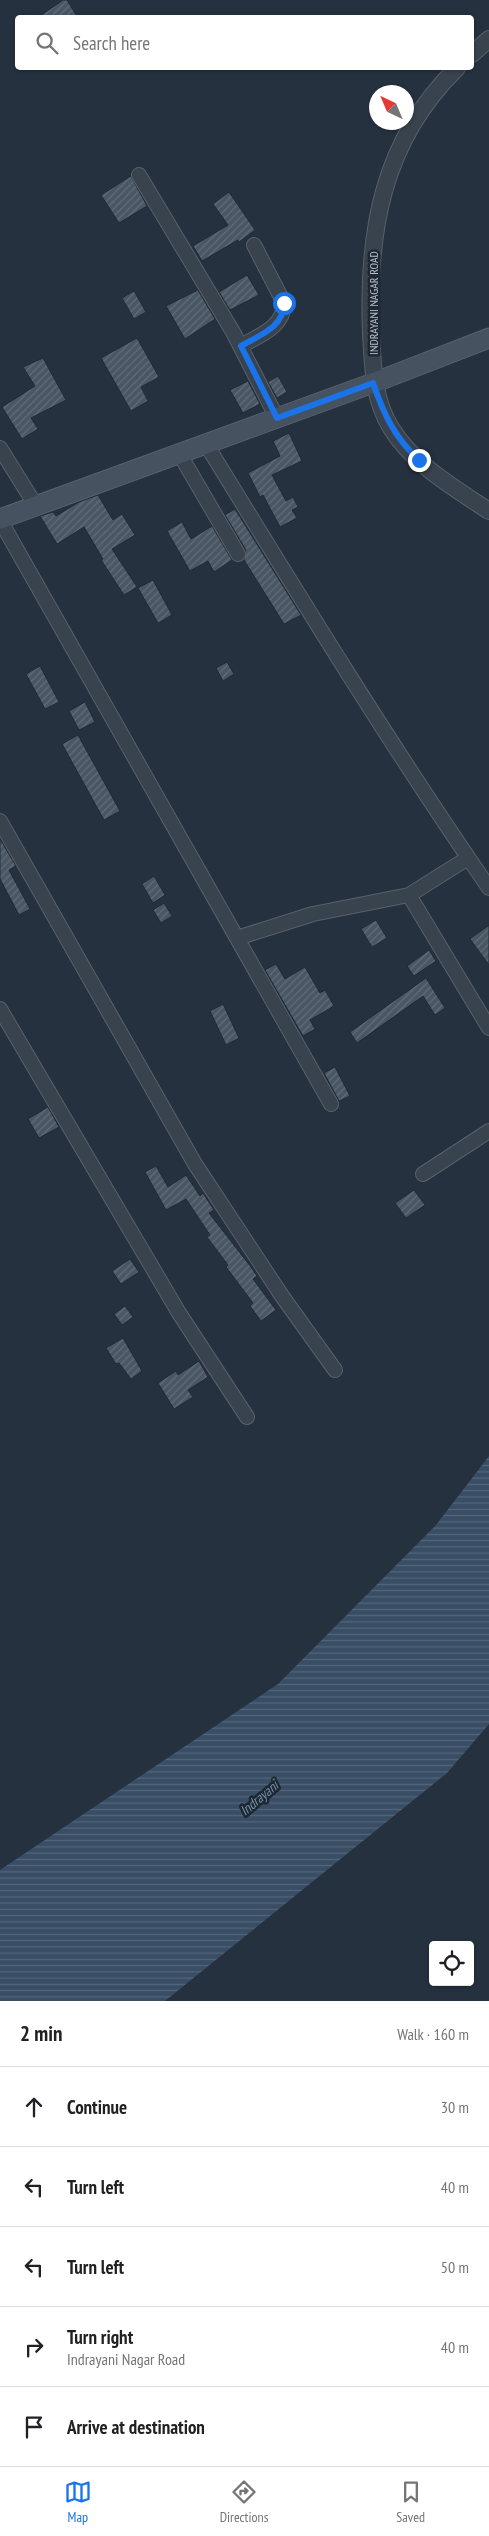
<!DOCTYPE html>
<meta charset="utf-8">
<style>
body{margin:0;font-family:"PT Sans Narrow",sans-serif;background:#f6f6f6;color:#202124}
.controls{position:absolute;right:15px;bottom:15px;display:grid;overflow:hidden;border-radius:5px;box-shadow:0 1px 4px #0004}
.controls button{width:45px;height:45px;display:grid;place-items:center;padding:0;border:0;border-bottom:1px solid #e0e0e0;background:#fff;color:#202124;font:25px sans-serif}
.compass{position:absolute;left:369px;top:85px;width:45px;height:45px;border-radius:50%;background:#fff;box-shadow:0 1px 4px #0004;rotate:316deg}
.stop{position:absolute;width:15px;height:15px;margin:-11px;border:4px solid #1a73e8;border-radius:50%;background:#fff}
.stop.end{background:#1a73e8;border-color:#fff;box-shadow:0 1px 5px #0008}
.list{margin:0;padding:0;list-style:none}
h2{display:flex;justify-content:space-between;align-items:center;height:65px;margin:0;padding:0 20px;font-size:21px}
h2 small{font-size:16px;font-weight:400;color:#757577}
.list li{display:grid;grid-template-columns:32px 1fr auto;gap:15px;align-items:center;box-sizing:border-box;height:80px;padding:0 20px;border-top:1px solid #e0e0e0}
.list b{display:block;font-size:19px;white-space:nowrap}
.list p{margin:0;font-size:16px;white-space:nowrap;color:#757577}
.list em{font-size:16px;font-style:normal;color:#757577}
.icon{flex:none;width:28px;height:28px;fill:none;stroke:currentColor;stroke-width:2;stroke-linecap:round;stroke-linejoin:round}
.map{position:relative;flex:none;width:489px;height:2001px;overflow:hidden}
.search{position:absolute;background:#fff;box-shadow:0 1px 4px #0004;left:15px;right:15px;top:15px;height:55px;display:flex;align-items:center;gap:12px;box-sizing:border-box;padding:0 18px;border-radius:5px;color:#757577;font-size:19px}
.sheet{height:465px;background:#fff}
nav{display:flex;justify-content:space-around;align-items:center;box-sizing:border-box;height:70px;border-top:1px solid #e0e0e0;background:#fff;font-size:14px;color:#757577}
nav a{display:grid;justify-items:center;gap:2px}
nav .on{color:#1a73e8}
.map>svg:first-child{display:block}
</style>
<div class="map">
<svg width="489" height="2001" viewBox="0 0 489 2001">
<defs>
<pattern id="water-rules" width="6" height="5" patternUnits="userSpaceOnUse" patternTransform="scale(1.25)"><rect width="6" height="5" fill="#394e65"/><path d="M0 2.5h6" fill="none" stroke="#53667a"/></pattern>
<pattern id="building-hatch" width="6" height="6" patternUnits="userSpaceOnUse" patternTransform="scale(1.25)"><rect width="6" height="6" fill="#495764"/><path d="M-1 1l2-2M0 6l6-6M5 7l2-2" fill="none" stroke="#616d79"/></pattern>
</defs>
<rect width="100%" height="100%" fill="#25313e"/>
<path fill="url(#water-rules)" d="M489 1456V1724L447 1773 165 2001H0V1870L278 1684 436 1525Z"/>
<path fill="url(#building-hatch)" stroke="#202a35" d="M63 0H67L78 18H37Z
M131 176 147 206 119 223 101 195Z
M229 192 255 230 239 242 238 240 202 261 193 246 228 225 213 204Z
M247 275 259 295 230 310 219 292Z
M198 290 215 319 185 339 166 306Z
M134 291 146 312 134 319 122 298Z
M137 338 159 377 141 387 148 401 131 411 101 358Z
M43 358 66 400 31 418 38 429 22 439 2 407 35 386 23 367Z
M278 376 287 392 277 398 268 382Z
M248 381 260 404 243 413 230 390Z
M289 433 302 461 272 475 286 501 293 497 298 507 292 510 297 518 280 527 263 495 260 497 248 473 280 456 273 441Z
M98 495 113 520 122 514 135 535 112 549 137 587 124 595 101 560 103 559 84 527 57 544 40 516 53 512 56 516 79 502Z
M235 509 301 615 284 624 244 560 246 550 225 515Z
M182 522 191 539 212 526 232 560 214 572 208 561 190 571 167 531Z
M153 580 172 615 158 623 138 588Z
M227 662 234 674 223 681 216 668Z
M40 666 59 702 45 709 26 674Z
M85 702 95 722 79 730 69 711Z
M78 735 120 811 104 820 62 744Z
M0 839 16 866 9 870 30 909 19 915 0 879Z
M154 876 165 895 153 903 142 884Z
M164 903 172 916 161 923 153 910Z
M376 920 387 938 372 947 361 929Z
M489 925V965L470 939Z
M429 950 436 961 414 976 407 966Z
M276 964 285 979 305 967 320 993 325 990 334 1006 310 1020 315 1029 303 1036 265 970Z
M426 978 445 1008 435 1015 423 996 357 1043 350 1032Z
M223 1004 239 1038 226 1045 210 1011Z
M335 1067 350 1096 339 1101 324 1073Z
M48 1107 59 1127 39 1138 28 1119Z
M156 1166 168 1187 186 1175 200 1196 203 1193 214 1210 209 1213 251 1267 257 1276 253 1279 276 1310 261 1321 250 1306 253 1303 226 1267 228 1265 207 1237 210 1235 186 1199 166 1210 145 1172Z
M414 1190 425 1205 406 1218 395 1203Z
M130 1259 139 1272 121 1284 112 1271Z
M125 1306 133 1317 122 1325 114 1314Z
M123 1338 142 1371 131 1379 119 1363 116 1364 106 1348Z
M199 1361 208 1377 188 1390 193 1397 174 1409 158 1383 176 1371 178 1375Z"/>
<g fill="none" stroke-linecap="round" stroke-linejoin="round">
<g stroke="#57616c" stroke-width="16">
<path id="minor" d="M139 175 233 332 277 418
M241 346C260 335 284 327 284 303L254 245
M206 444C298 594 389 743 489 888
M0 448 36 506
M179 453 238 554
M0 520 331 1104
M0 821 195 1164 282 1296 335 1370
M468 858 409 895 489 1028
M237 938 313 914 409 895
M0 1009 179 1313 247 1417
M423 1174 489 1131"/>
</g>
<g stroke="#57616c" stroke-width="18">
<path id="tertiary" d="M472 54 489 39
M457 68C382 141 367 232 371 333 373 366 373 399 391 428 413 464 454 488 489 511"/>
</g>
<g stroke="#57616c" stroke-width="21">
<path id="secondary" d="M0 519 373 383 489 338"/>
</g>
<use href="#minor" stroke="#39434e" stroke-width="14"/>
<use href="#tertiary" stroke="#39434e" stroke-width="16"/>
<use href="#secondary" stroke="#475261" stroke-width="19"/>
</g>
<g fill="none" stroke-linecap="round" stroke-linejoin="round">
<path stroke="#1a73e8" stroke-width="6" d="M284 303C284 327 260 335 241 346L277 418 373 383C384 415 395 438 419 460"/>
</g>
<g text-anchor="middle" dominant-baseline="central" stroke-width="5" stroke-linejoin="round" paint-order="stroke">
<g font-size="12" fill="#b5bec9" stroke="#1e2833">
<text transform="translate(373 303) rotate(-90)">INDRAYANI NAGAR ROAD</text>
</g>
<g font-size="14" font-style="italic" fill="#7590ac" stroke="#1e2833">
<text transform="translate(259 1798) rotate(-40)">Indrayani</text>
</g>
</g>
</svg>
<div class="controls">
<button><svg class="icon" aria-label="locate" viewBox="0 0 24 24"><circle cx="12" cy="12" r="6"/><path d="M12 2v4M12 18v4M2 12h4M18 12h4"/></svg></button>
</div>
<svg class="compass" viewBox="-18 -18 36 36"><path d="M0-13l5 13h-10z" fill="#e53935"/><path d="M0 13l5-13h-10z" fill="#757577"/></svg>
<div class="stop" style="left:284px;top:303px"></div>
<div class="stop end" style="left:419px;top:460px"></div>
<div class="search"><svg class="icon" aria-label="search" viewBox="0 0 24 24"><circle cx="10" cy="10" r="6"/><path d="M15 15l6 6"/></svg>Search here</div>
</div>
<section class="sheet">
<h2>2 min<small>Walk · 160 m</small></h2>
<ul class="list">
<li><svg class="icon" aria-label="ahead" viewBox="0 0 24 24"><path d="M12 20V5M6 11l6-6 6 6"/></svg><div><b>Continue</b></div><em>30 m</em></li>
<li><svg class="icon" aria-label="left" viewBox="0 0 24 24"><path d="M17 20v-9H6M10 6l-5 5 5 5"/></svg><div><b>Turn left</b></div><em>40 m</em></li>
<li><svg class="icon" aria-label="left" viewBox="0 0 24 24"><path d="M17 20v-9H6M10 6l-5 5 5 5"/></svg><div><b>Turn left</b></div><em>50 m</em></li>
<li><svg class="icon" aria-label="right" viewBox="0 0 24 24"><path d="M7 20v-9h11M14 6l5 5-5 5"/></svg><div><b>Turn right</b><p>Indrayani Nagar Road</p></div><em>40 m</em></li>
<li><svg class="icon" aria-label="arrive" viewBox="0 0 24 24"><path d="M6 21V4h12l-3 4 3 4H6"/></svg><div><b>Arrive at destination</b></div></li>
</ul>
</section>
<nav>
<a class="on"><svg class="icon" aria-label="map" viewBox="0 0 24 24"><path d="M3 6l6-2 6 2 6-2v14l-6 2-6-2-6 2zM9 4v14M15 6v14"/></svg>Map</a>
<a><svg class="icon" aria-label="directions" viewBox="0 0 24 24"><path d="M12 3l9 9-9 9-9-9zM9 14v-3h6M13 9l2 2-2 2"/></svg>Directions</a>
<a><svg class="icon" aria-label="saved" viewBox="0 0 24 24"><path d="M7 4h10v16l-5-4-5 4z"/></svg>Saved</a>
</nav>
